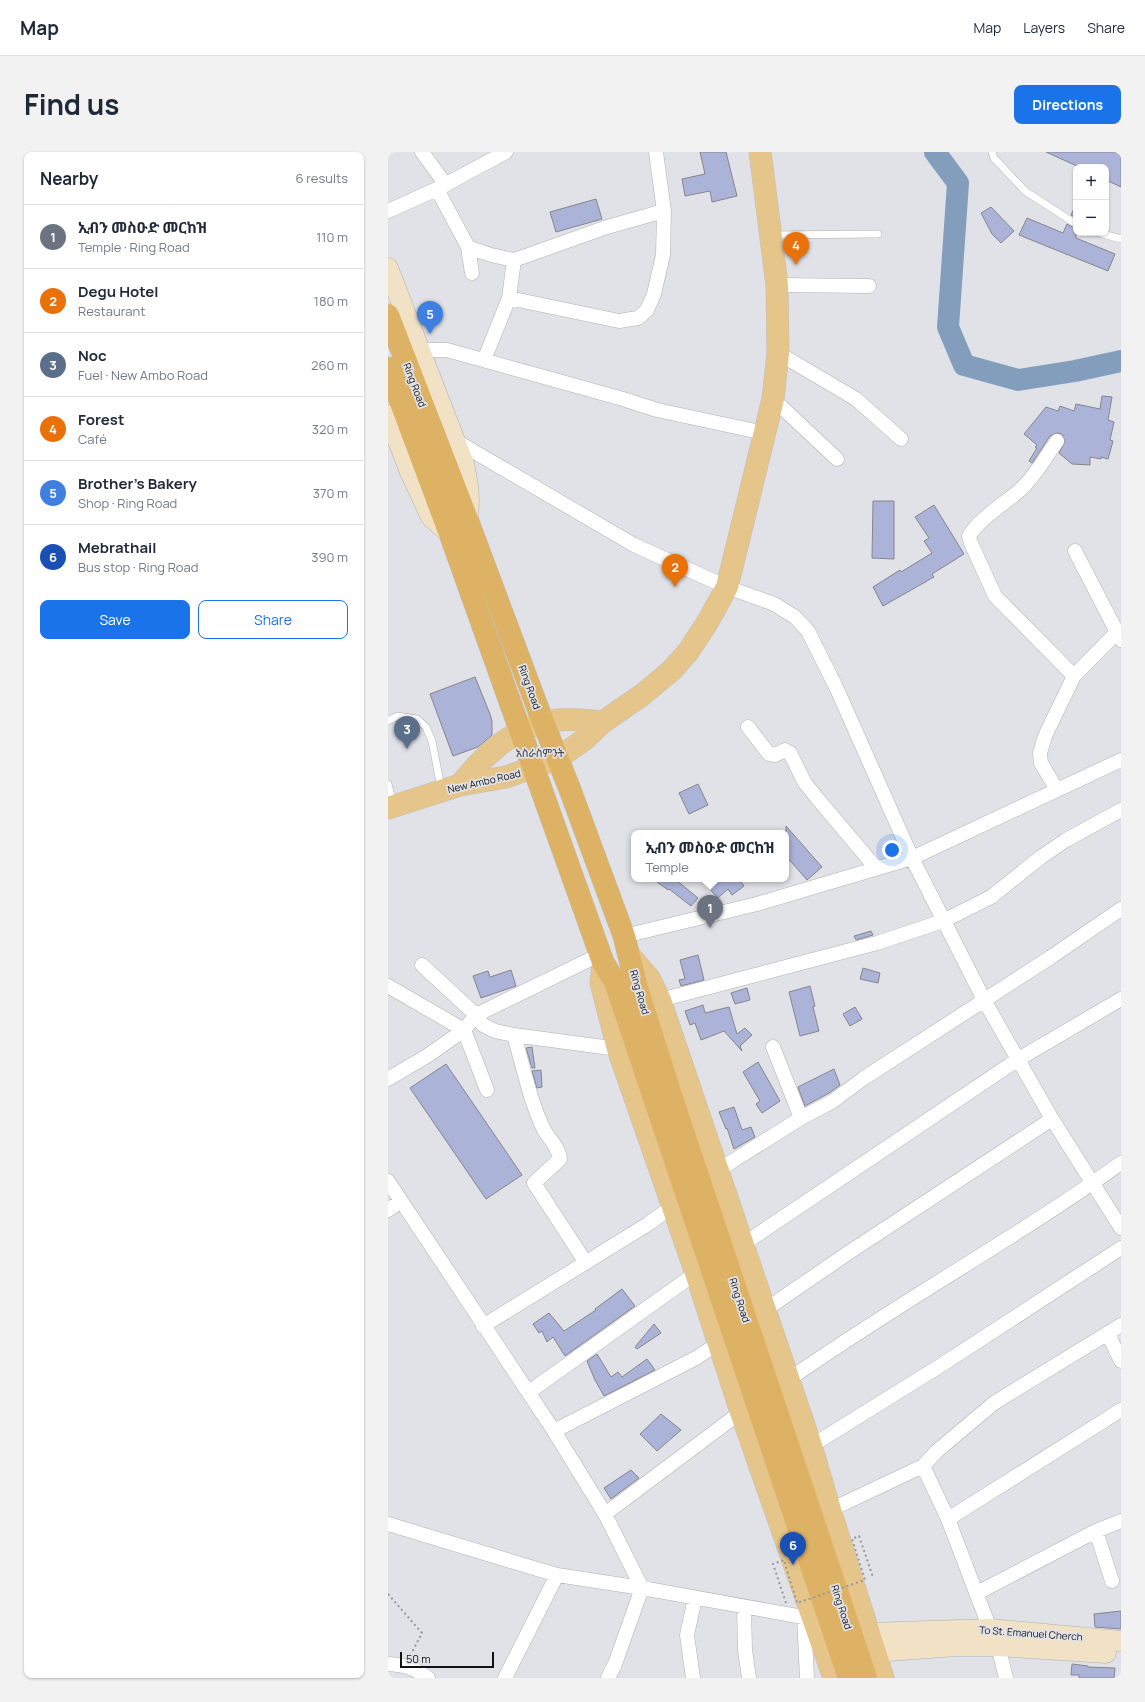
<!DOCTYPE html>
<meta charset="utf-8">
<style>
body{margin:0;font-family:Manrope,"Noto Sans Ethiopic",sans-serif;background:#f2f2f3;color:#1f2937}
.controls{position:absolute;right:12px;top:12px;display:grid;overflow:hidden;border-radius:8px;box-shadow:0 1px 3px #0004}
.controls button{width:36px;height:36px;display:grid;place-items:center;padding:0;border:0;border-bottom:1px solid #e0e1e3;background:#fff;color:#1f2937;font:20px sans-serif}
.scale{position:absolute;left:12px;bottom:10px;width:94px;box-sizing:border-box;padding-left:4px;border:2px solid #121214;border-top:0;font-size:11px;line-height:14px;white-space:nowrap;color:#121214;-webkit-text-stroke:3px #e1e2e7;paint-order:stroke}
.you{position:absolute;left:504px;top:698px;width:14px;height:14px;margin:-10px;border:3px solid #fff;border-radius:50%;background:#1a73e8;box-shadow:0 0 0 6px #1a73e833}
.badge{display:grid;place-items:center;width:26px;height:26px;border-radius:50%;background:#1a73e8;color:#fff;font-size:13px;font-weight:700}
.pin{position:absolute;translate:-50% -33px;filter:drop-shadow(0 1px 2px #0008)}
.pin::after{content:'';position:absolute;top:21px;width:14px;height:12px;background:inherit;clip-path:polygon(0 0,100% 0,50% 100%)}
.popup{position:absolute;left:243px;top:678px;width:158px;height:52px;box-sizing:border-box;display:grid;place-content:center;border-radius:8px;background:#fff;filter:drop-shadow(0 1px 3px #0005);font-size:13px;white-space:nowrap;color:#747a83}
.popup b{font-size:15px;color:#1f2937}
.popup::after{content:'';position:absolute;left:50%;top:100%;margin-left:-8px;border:8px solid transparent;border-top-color:#fff}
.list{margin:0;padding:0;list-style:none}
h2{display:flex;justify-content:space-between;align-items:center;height:52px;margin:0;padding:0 16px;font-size:17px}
h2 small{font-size:13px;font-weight:400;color:#747a83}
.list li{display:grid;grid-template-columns:26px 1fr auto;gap:12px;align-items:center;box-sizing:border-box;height:64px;padding:0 16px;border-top:1px solid #e0e1e3}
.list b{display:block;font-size:15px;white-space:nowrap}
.list p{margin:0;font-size:13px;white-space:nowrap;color:#747a83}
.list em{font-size:13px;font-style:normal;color:#747a83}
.actions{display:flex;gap:8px;padding:12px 16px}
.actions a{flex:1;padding:9px 0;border:1px solid #1a73e8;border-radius:8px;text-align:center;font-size:14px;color:#1a73e8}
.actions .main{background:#1a73e8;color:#fff}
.map{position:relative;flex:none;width:733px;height:1526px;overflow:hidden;border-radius:8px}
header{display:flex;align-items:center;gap:24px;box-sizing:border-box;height:56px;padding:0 20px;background:#fff;border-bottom:1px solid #e0e1e3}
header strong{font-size:19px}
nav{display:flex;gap:22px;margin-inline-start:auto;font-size:14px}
.intro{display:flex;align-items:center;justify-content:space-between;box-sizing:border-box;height:96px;padding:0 24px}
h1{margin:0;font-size:28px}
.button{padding:10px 18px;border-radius:8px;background:#1a73e8;color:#fff;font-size:14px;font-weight:700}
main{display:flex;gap:24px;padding:0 24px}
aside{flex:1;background:#fff;border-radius:8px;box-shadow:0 1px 3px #0004}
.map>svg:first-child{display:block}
</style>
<header>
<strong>Map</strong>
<nav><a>Map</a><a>Layers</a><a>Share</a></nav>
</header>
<div class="intro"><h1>Find us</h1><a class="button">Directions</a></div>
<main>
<aside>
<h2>Nearby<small>6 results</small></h2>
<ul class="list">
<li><span class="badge" style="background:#6b7280">1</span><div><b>ኢብን መስዑድ መርከዝ</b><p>Temple · Ring Road</p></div><em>110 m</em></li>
<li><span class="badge" style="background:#e8710a">2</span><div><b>Degu Hotel</b><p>Restaurant</p></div><em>180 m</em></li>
<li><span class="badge" style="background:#5c6f8a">3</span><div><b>Noc</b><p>Fuel · New Ambo Road</p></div><em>260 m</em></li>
<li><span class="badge" style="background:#e8710a">4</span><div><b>Forest</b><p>Café</p></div><em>320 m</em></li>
<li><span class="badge" style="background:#3f7fe0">5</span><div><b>Brother's Bakery</b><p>Shop · Ring Road</p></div><em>370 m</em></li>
<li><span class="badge" style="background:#1a4fb4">6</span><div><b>Mebrathail</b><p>Bus stop · Ring Road</p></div><em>390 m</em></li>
</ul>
<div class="actions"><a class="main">Save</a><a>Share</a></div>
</aside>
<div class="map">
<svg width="733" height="1526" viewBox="0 0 733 1526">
<rect width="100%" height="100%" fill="#e1e2e7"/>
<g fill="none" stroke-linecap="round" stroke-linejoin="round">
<path stroke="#829ebc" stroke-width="22" d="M547 0 570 31 560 175 576 213 630 228 687 219 733 209"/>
</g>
<path fill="#acb3d9" stroke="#85868b" d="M312 0H338L349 44 324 50 322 39 297 44 294 27 317 22Z
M658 0H733V35L718 28V15H691Z
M208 47 214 67 168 80 162 60Z
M688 52V66L683 63Z
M603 55 626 79 613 91 604 82 593 61Z
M639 66 675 81 679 72 688 77V86L727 102 720 119 631 83Z
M714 244 724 245 720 268 726 270 722 288 725 289 720 307 713 305V307L702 305V313L684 312 671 301 677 289 674 282 669 281 662 284 644 311 641 309 649 296 647 295 649 293 636 282 658 255 670 259 672 254 686 259 688 252 712 257Z
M485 349H506V407L484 406Z
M546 353 576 402 544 422 546 425 495 454 485 435 512 418 513 420 544 401 536 389 541 386 527 365Z
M87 525 102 562 104 569V583L90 595 65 604 42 542Z
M310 632 320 653 301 662 291 641Z
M398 674 434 715 419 728 398 704Z
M265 727H289L288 728 310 746 303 754 281 737 280 738Z
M312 727H351L356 734 344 743 340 737 330 746Z
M483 779 485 783 468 788 466 784Z
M310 803 316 828 293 834 291 828 297 827 292 808Z
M475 816 492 821 490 831 472 827Z
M123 818 128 834 93 846 85 824 100 819 102 825Z
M422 834 427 854 425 855 431 879 412 884 401 840Z
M359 836 362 848 347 852 343 841Z
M315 853 317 861 341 855 349 882 357 876 364 883 352 894 354 899 336 879 313 888 307 871 302 873 297 859Z
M467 855 474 867 462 874 455 862Z
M144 895 147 916H144L138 896Z
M370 910 392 949 374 961 368 952 372 949 355 920Z
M58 912 134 1023 98 1047 22 936Z
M446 917 452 933 441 941 417 954 410 935Z
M153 918 154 935 149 936 144 919Z
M346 955 354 978 363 975 367 985 346 997 339 976 338 977 331 960Z
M234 1137 247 1154 177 1204 165 1185 159 1190 154 1179 151 1181 145 1172 161 1161 176 1179 208 1158 207 1157Z
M266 1172 273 1181 249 1197 247 1195Z
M209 1202 223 1225 230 1220 234 1225 259 1207 267 1218 216 1244 207 1228 199 1209Z
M273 1262 293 1278 269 1299 252 1282Z
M243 1318 251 1326 223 1347 216 1336Z
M733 1459V1477L707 1475 706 1462Z
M684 1512 700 1514V1515L727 1516 726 1526H691V1523H683Z"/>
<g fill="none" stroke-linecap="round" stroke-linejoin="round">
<g stroke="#aeb0b4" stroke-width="8">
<path id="service" d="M604 0 606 6 637 39 688 72
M711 81 733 87
M384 83 490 82
M0 569 9 564 29 567 38 575 44 589 53 636
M0 632 5 653"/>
</g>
<g stroke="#aeb0b4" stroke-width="15">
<path id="minor" d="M34 0 58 33
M268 0 276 59
M49 37 80 95 103 103 126 108 121 146 231 169 250 166 259 158 266 142 275 103 276 59 219 75 126 108
M0 59 49 37 118 0
M80 95 84 121
M389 133 481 134
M32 198H59L235 247 269 258 376 281
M390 201 468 247 513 287
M96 208 121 146
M385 247 449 307
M68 289 246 393 339 435 386 452 407 465 420 479 448 535 524 706 596 848 664 967 733 1076
M669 289C657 306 647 324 632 338 617 351 590 368 581 384L583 391 607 444 686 524
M687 399 733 488
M360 575 381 602 387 603 397 598 402 601 417 631 429 646 488 716
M669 638 653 611 652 601 657 584 686 524 728 481
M236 784 369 752 524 706 733 608
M34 813 88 863 95 873 107 879 126 883 230 897
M0 834 76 878 99 938
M272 848 489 791 555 769 603 745 653 705 678 688 733 658
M126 883C135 914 142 949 156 978 162 988 171 995 172 1007L146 1031 198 1111
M385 895 413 966
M0 927 39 904 76 878 88 863 213 802
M329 1019 413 966 445 949 476 926 663 805 733 757
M0 1029 166 1279 217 1362 254 1436 227 1512 220 1526
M0 1058 13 1049
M354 1093 629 908 733 847
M377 1158 460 1101 664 967
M95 1174 260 1072 285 1054
M720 1182 733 1209
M400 1228C508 1152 625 1088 733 1011
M141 1240 308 1121
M166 1279 308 1206 331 1191
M423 1294 555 1212 733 1096
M535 1314 560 1367
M442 1358 535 1314 549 1299 606 1251 733 1173
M217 1362 353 1260
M0 1372 169 1423 254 1436 426 1467
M708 1379 724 1429
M589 1441 708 1379 733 1369
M356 1455 357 1498 361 1526
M416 1466 419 1526
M602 1477 560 1367 733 1258
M610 1494 618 1526
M0 1512C17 1513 26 1516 40 1526
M117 1526 169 1423
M305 1526 299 1483 307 1446"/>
</g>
<g stroke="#aeb0b4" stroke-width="21">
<path id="secondary" d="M0 116 76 312C80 331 83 348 79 367
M0 263 22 320 43 365 62 382
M480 1481 602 1477 733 1489
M486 1500 569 1494H610L718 1501"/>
</g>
<g stroke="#c1c1c2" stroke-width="23">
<path id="primary" d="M72 633C94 606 120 580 154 571 173 565 195 568 215 570
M0 656 72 633 118 625 169 607 197 587 215 570 254 543 283 519 300 500 319 471 339 435 385 247 390 201 389 133 372 0
M242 804 261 826 272 848 423 1294 442 1358 495 1526
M215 810 213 831 230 897 308 1121 353 1260 446 1526"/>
</g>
<g stroke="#c1c1c2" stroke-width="23">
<path id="trunk" d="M0 163 79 367 155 570 181 635 236 784 249 836 285 949 478 1526
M0 216 62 382 215 810 227 830 461 1526"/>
</g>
<path stroke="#97989c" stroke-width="2" stroke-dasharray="2 3" stroke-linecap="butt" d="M0 1442 34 1481 22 1504"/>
<use href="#service" stroke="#fff" stroke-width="7"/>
<use href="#minor" stroke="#fff" stroke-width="14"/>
<use href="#secondary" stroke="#f2e2c5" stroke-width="20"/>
<use href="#primary" stroke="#e6c58b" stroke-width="22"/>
<use href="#trunk" stroke="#deb264" stroke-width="22"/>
<path stroke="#97989c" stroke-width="2" stroke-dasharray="2 3" stroke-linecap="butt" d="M398 1451 385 1412 396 1408 409 1451 477 1428 464 1387 471 1384 485 1425"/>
</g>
<g text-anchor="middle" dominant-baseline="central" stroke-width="3.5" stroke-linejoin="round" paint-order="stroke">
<g font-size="10" fill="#121214" stroke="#e1e2e7">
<text transform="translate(27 233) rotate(69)">Ring Road</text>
<text transform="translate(142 535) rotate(70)">Ring Road</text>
<text transform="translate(96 629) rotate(-13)">New Ambo Road</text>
<text transform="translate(252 840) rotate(74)">Ring Road</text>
<text transform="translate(352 1148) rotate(72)">Ring Road</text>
<text transform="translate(454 1455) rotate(72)">Ring Road</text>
<text transform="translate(643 1481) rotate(4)">To St. Emanuel Cherch</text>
</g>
<g font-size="11" fill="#434449" stroke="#e1e2e7">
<text x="152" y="600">አስራስምንት</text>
</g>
</g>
</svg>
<div class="controls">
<button>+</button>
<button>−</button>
</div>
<div class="scale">50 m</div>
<div class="you"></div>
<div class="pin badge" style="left:322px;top:776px;background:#6b7280">1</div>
<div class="popup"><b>ኢብን መስዑድ መርከዝ</b>Temple</div>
<div class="pin badge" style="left:287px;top:435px;background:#e8710a">2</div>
<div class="pin badge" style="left:19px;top:597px;background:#5c6f8a">3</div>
<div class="pin badge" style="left:408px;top:113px;background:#e8710a">4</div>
<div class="pin badge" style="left:42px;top:182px;background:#3f7fe0">5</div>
<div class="pin badge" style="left:405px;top:1413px;background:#1a4fb4">6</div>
</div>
</main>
